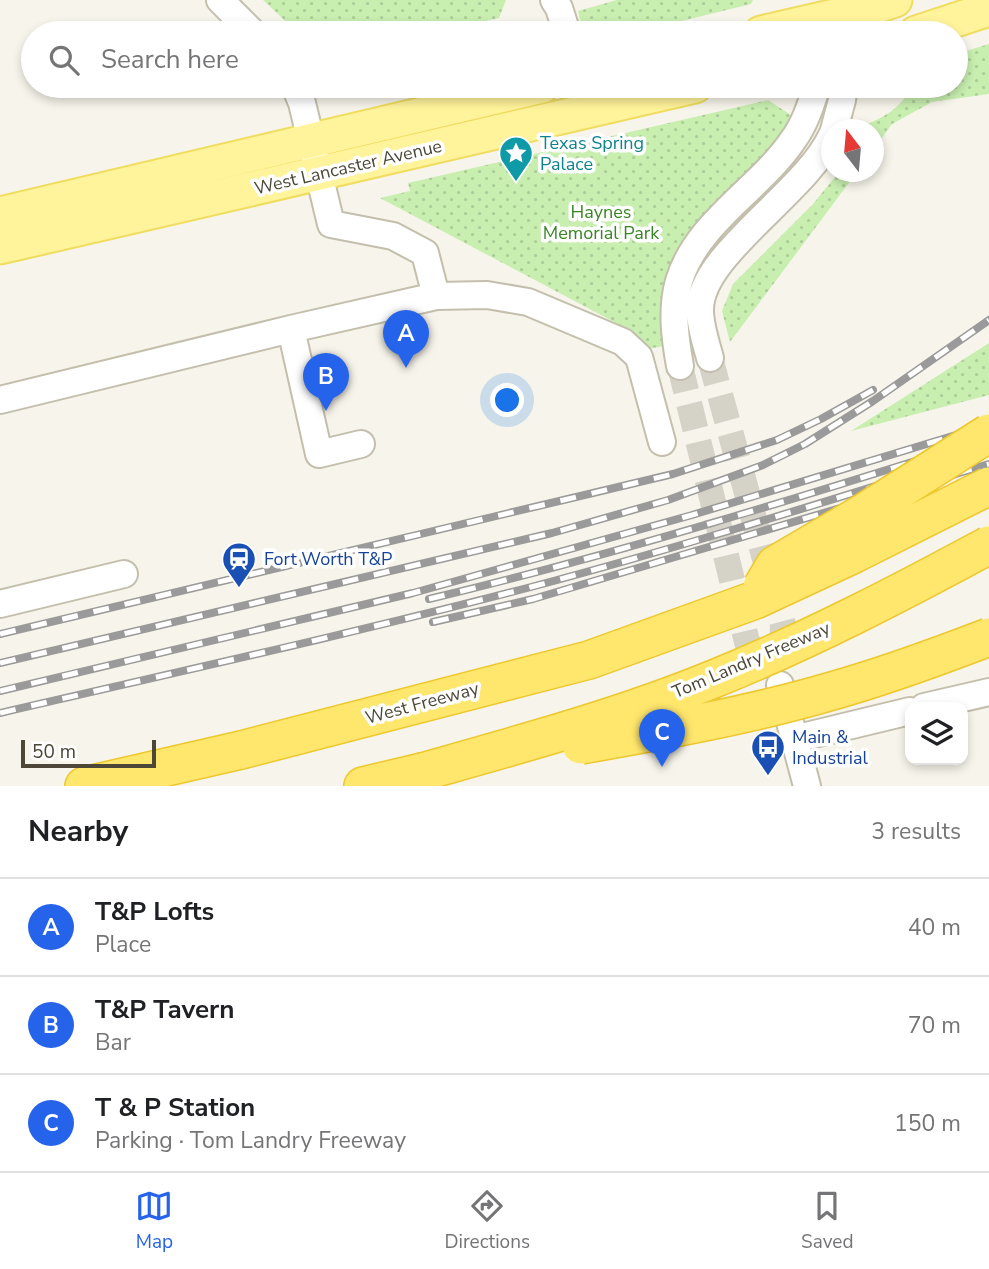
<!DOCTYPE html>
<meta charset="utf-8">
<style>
body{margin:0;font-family:"Nunito Sans",sans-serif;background:#f6f6f6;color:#202124}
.controls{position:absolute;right:21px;bottom:21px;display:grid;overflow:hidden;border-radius:14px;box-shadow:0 4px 10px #0003}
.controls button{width:63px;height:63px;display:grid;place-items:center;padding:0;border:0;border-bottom:2px solid #e0e0e0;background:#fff;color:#202124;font:35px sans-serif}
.compass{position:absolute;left:821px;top:119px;width:63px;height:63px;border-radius:50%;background:#fff;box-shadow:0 4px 10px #0003;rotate:344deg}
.scale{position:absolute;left:21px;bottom:18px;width:135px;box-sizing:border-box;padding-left:7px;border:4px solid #4c4737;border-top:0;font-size:19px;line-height:24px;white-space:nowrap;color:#4c4737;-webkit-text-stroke:5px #fff;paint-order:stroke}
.you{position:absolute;left:508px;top:401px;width:24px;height:24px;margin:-18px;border:5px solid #fff;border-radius:50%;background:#1a73e8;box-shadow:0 0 0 10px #1a73e833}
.badge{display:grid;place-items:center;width:46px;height:46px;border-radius:50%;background:#2563eb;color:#fff;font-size:23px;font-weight:700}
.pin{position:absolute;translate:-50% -58px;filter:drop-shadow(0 2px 4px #0008)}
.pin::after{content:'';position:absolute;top:37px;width:24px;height:21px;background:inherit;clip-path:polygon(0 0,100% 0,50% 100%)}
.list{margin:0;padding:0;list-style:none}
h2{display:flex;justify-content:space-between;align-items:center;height:91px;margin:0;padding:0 28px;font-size:30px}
h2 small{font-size:23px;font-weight:400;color:#757577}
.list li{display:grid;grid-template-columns:46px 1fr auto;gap:21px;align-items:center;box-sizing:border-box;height:98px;padding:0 28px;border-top:2px solid #e0e0e0}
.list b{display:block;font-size:26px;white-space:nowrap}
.list p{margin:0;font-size:23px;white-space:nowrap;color:#757577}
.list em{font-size:23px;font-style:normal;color:#757577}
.icon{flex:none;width:38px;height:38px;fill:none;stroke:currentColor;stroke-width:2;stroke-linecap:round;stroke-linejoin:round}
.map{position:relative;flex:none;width:989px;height:786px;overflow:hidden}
.search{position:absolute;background:#fff;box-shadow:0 4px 10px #0003;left:21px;right:21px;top:21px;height:77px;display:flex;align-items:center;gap:18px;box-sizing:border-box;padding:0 24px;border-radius:38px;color:#757577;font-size:26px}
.sheet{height:385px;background:#fff}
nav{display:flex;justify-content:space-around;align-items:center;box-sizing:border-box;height:98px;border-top:2px solid #e0e0e0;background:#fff;font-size:19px;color:#757577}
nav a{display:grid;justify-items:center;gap:4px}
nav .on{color:#2563eb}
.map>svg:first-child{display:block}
</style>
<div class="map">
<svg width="989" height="786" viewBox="0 0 989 786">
<defs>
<pattern id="grass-dots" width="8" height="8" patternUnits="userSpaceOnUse" patternTransform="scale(1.75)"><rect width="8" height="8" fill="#c8eeb0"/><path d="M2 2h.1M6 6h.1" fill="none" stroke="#adcd98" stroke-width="1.8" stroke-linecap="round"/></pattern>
</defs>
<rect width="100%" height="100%" fill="#f7f5eb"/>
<path fill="url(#grass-dots)" d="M263 0H506L499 18 434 33H298Z
M617 0H753L751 4 633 33H583L578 11Z
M989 44V94L932 102 892 124 874 149V130L861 129 862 126C884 118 902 107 912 86H956V54Z
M768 100 794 117 777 144 696 225 674 261 664 346 647 349 633 332 380 198 410 191 408 183Z
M839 172H857L730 342 722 311 733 284 813 204Z
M989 343V395L851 431Z"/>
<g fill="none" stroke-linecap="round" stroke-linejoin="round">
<path stroke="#d5d2c7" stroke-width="26" stroke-dasharray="26 13" stroke-linecap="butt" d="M710 358 783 625 782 662
M680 366 747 642 771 673"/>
<g stroke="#c3bfac" stroke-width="30">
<path id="minor" d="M220 0 253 33
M554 0 559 8 567 33
M834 130 842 100 844 86
M436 296 487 295 528 302 623 342 639 357 662 442
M291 329 319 454 361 444
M710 358C706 343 700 326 700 310 699 255 807 192 832 135
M680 366C675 338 671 309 679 281 697 222 760 189 793 140 805 124 811 104 817 86
M0 400 291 329 436 296 425 253 393 236 331 224 302 103 295 86
M0 604 124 574
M780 685 807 786
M924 707 989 692
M794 739 910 711"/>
</g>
<g stroke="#f0dd5f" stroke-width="37">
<path id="major" d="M761 33 874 7 895 0
M916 33 989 9
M0 214 542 86
M0 247 695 86"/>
</g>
<g stroke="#edc72e" stroke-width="40">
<path id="highway" d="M84 786 241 750
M363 786 422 772"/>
</g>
<use href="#minor" stroke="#fff" stroke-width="26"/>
<use href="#major" stroke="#fff39b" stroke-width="33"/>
<use href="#highway" stroke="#ffe76d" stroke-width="37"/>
<g stroke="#9a9a9a" stroke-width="8">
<path id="rail" d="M429 599C618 554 804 496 989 438
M433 622 533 599 989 464
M0 634 673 474 777 440 821 419 873 390
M0 663 552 533 668 500 763 465 805 444 873 401 989 320
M0 691 413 593 692 515 989 425
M0 713C177 672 355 633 531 587 685 546 837 498 989 451"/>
</g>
<use href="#rail" stroke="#fff" stroke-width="5" stroke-dasharray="16" stroke-linecap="butt"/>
<g stroke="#edc72e" stroke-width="40" stroke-linecap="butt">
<path id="highway-bridge" d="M762 587 775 565 860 515 989 433
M581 745C666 730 750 715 832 691 885 676 937 657 989 637
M241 750 589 660 755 600 854 554 989 486
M422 772C521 744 621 717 716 678 810 640 900 593 989 545"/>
</g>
<use href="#highway-bridge" stroke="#ffe76d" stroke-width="37"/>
</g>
<defs>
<g id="sight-pin" transform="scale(1.75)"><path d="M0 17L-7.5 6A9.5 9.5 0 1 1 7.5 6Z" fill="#0f9aa8" stroke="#fff"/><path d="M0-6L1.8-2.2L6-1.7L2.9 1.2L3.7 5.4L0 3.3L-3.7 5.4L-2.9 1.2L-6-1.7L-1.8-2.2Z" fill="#fff"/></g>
<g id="station-pin" transform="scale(1.75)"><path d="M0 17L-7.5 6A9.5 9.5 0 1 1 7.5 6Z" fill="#1a4fb4" stroke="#fff"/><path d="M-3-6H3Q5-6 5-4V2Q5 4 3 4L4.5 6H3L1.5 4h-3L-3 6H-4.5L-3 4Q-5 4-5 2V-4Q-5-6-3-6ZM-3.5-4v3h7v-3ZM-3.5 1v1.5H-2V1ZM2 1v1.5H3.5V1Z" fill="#fff"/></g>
<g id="bus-pin" transform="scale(1.75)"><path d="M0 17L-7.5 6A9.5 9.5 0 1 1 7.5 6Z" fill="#1a4fb4" stroke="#fff"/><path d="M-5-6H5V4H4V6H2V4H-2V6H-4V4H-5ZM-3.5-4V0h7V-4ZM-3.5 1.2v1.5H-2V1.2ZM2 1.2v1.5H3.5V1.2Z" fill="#fff"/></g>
</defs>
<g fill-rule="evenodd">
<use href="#sight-pin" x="516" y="153"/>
<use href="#station-pin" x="239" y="559"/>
<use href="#bus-pin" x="768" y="747"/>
</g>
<g text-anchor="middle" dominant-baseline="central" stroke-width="7" stroke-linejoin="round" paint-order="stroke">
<g font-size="18" fill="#0d838f" stroke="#fff" text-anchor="start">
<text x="540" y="143">Texas Spring<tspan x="540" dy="21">Palace</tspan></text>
</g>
<g font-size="18" fill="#4c4737" stroke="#fff">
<text transform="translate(348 167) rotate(-13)">West Lancaster Avenue</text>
<text transform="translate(751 660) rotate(-23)">Tom Landry Freeway</text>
<text transform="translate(422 703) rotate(-15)">West Freeway</text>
</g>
<g font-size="18" fill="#388523" stroke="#fff">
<text x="601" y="212">Haynes<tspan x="601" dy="21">Memorial Park</tspan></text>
</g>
<g font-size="18" fill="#164399" stroke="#fff" text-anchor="start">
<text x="264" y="559">Fort Worth T&amp;P</text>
<text x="792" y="737">Main &amp;<tspan x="792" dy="21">Industrial</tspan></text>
</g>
</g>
</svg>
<div class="controls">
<button><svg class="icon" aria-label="layers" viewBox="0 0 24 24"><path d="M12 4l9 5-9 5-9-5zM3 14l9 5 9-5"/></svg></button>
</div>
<svg class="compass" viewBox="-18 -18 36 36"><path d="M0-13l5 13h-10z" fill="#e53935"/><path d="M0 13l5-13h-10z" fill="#757577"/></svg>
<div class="scale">50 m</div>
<div class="you"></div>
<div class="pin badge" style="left:406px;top:368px">A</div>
<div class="pin badge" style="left:326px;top:411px">B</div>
<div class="pin badge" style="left:662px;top:767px">C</div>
<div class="search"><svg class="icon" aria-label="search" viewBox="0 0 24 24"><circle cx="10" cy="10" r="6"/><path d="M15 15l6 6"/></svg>Search here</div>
</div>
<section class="sheet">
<h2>Nearby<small>3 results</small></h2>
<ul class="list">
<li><span class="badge">A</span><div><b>T&amp;P Lofts</b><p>Place</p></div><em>40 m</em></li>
<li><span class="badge">B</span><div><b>T&amp;P Tavern</b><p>Bar</p></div><em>70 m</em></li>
<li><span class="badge">C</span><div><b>T &amp; P Station</b><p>Parking · Tom Landry Freeway</p></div><em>150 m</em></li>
</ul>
</section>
<nav>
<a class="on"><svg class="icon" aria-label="map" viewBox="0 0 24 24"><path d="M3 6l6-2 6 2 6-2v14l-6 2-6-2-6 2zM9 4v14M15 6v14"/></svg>Map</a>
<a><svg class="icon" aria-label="directions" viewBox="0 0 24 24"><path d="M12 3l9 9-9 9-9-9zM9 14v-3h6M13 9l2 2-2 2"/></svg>Directions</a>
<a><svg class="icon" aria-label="saved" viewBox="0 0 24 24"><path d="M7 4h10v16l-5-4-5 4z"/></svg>Saved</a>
</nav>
